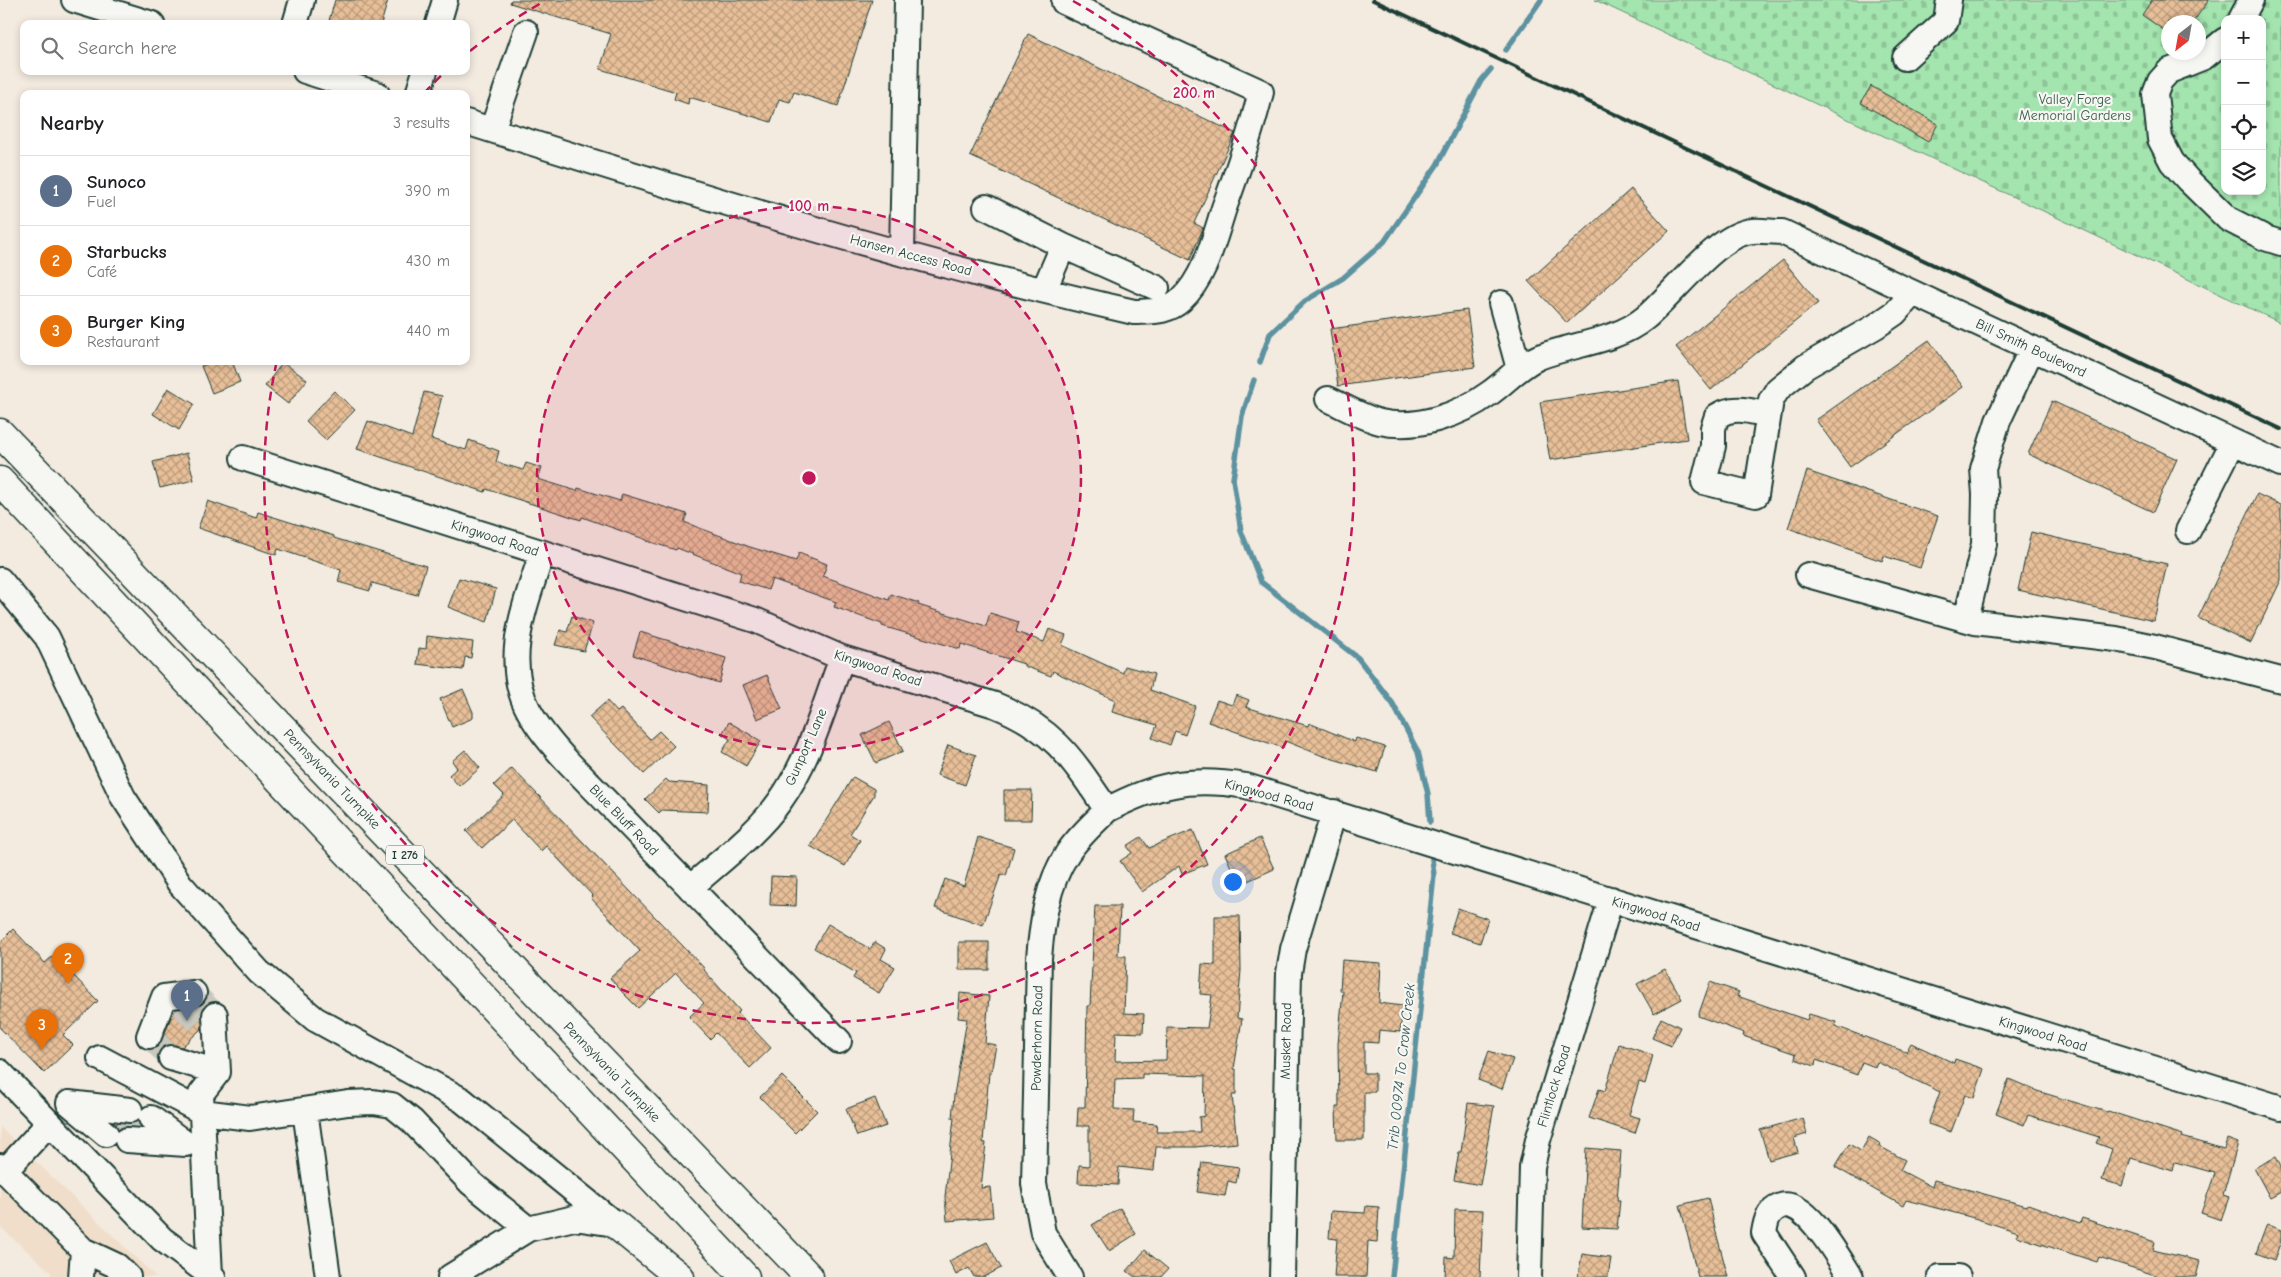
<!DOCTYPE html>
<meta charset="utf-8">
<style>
body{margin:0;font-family:"Comic Neue",sans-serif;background:#f6f6f6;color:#202124}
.controls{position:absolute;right:15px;top:15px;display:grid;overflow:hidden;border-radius:10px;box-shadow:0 2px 8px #0003}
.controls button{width:45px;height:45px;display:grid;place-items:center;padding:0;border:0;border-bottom:1px solid #e0e0e0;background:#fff;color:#202124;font:25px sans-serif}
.compass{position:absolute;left:2161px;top:15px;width:45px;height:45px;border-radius:50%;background:#fff;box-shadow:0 2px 8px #0003;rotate:211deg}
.you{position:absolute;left:1232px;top:881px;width:18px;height:18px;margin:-12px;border:4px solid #fff;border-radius:50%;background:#1a73e8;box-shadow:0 0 0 8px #1a73e833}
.badge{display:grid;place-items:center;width:32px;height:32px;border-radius:50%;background:#c8321e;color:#fff;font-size:16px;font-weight:700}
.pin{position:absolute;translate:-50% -41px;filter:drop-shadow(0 1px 2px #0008)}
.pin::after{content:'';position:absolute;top:26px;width:18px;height:15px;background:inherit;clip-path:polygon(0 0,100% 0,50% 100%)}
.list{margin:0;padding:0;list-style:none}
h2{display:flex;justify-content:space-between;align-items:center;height:65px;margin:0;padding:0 20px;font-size:21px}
h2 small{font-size:16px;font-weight:400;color:#757577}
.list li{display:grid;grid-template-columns:32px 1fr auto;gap:15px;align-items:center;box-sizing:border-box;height:70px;padding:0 20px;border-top:1px solid #e0e0e0}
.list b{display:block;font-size:19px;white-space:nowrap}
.list p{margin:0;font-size:16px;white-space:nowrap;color:#757577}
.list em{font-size:16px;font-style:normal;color:#757577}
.icon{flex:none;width:28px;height:28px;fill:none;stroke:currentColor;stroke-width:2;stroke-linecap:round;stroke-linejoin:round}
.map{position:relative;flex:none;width:2281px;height:1277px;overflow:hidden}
.search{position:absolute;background:#fff;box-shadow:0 2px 8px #0003;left:20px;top:20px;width:450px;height:55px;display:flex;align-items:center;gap:12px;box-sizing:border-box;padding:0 18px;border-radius:10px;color:#757577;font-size:19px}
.panel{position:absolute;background:#fff;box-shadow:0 2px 8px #0003;left:20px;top:90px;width:450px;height:275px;border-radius:10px}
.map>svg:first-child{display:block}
</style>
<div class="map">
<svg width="2281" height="1277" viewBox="0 0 2281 1277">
<defs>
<pattern id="cemetery-stones" width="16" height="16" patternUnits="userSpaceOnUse" patternTransform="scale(1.25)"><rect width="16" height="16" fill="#a4e5af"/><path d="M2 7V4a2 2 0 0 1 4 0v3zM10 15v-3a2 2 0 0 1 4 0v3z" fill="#8dc597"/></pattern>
<pattern id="building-cross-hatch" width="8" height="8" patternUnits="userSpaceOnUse" patternTransform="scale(1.25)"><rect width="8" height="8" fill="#e8bf98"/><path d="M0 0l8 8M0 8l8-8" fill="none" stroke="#bb9c7d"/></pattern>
</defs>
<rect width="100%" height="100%" fill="#f3ebe0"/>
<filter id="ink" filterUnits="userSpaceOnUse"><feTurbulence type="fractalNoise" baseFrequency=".02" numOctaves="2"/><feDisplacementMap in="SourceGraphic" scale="10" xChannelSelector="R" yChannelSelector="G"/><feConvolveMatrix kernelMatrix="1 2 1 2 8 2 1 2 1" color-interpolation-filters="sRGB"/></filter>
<g filter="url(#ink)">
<path fill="#f0deca" d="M0 1127 156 1277H51V1272L0 1227Z"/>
<path fill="url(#cemetery-stones)" stroke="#629172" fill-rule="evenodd" d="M1595 0H2281V323ZM2225 19H2262V191H2225ZM2168 22H2198V52H2168Z"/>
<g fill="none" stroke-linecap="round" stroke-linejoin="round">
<path stroke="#5d92a0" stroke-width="5.5" d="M1506 50 1541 0
M1260 362 1270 334 1305 301 1343 278 1384 242 1437 165 1481 81 1491 69
M1254 380 1242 416 1233 479 1241 531 1261 582 1358 658 1393 704 1418 752 1428 794 1430 822
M1392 1277 1434 875 1432 859"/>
</g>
<path fill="url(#building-cross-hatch)" stroke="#1f3d34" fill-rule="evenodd" d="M335 0H388L381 24H328Z
M511 0H872L838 106 794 92 790 102 779 99 771 122 689 97 688 104 674 99 676 92 600 69 611 34 510 3Z
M2152 0H2209L2193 22H2168V33L2142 15Z
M1028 34 1235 133 1194 223 1203 228 1190 260 970 156Z
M1871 86 1938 124 1928 142 1861 103Z
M1631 189 1669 231 1567 323 1528 281Z
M1783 260 1818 303 1711 390 1676 347Z
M1467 310 1475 367 1338 386 1330 329Z
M1929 340 1963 387 1850 467 1816 420Z
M213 361H232L240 382 212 393 201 366Z
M283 362 307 380 288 404 265 386Z
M1678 381 1687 439 1550 460 1540 402Z
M168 388 194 404 179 430 153 414Z
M334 391 355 410 326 440 306 421Z
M424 392 442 396 431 439 466 450 469 440 499 451 496 462 523 470 526 463 542 468 538 479 577 491 578 488 620 501 622 494 687 514 684 522 750 547 796 561 799 553 827 564 823 576 889 600 891 594 919 603 918 605 986 626 990 613 1019 622 1016 632 1044 642 1049 629 1066 635 1062 645 1123 673 1125 666 1154 674 1150 690 1195 706 1185 735 1175 731 1170 745 1152 738 1157 725 1112 712 1115 700 1053 671 1051 676 1024 666V664L961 644 960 649 882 626V624L834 607 836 602 772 579 768 590 739 581 741 573 677 548 676 550 647 541V540L582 517 581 520 486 489 485 492 357 449 368 421 412 437Z
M2052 401 2177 459 2153 512 2028 454Z
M187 453 194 480 160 488 153 462Z
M1807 471 1938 516 1920 568 1884 556 1882 561 1788 528Z
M2257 494 2281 505V580L2251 643 2198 618Z
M208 501 256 518 258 512 334 536V538L426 566 417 595 372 583 370 591 338 582 341 570 278 549 276 555 198 528Z
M2031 532 2167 564 2154 621 2018 590Z
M459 578 496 589 487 622 448 607Z
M572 616 593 623 584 651 555 645 560 630 567 632Z
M640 632 726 658 719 683 633 655Z
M427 636 473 642 471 658 465 657 463 670 417 664 419 648 426 649Z
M767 675 782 709 757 719 743 685Z
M463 689 473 712V718L452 727 440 699Z
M1236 695 1249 700 1246 707 1308 726 1309 723 1355 742 1356 738 1385 747 1377 772 1323 756 1285 741 1283 748 1208 722 1217 700 1232 705Z
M607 701 617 712 621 709 650 739 659 731 674 746 644 774 589 717Z
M729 722 761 741 746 766 722 752 730 739 722 734Z
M889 722 903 751 876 763 862 735Z
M948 745 976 755 965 785 937 775Z
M465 750 480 768 459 786 449 775 457 768 452 761Z
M512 768 705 969 704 970 740 1011 738 1013 771 1048 750 1068 716 1033 710 1039 689 1017 704 1003 676 973 638 1008 624 994 610 978 640 951 591 898 593 896 546 846 541 851 512 820 482 848 466 831 504 795 494 785Z
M853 777 874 789V795L850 834 860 840 845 866 810 846Z
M666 779 669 782 709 785 708 812 662 810 659 813 645 799Z
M1004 790H1032L1031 820H1004Z
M1193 830 1207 864 1182 874 1179 866 1142 892 1120 861 1132 853 1127 846 1141 837 1149 848Z
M978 837 1014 848 1006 876 1001 874 983 925 935 908 945 879 964 886Z
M1260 838 1274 869 1239 885 1225 854Z
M771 876 797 877 796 906 770 905Z
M1095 906H1120L1118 956H1126L1124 1013 1144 1014 1143 1033 1116 1032 1115 1061 1166 1060 1167 1027 1207 1028 1212 995 1200 994 1202 964 1215 965V916H1240L1241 970 1237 1018 1242 1019 1234 1069H1236V1095H1232L1237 1143 1195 1147H1156L1154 1171 1119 1167 1118 1185 1078 1183 1079 1165 1089 1166V1126H1077L1078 1107H1085L1087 1006H1090ZM1142 1074 1205 1076 1204 1116 1199 1117 1200 1132H1156L1157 1124 1133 1122 1134 1110 1114 1109 1115 1079 1142 1078Z
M1458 908 1488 919 1480 943 1450 933Z
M828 924 870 949 875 942 886 949 881 959 895 967 879 993 853 978 856 973 814 948Z
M13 929 45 963 54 955 98 1001 63 1035 73 1045 44 1073 0 1028V942Z
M959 942H989V970H959Z
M1342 960 1381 963 1379 1003 1403 1006 1400 1032 1379 1030 1378 1043 1364 1042V1073H1375V1092H1364V1140H1337L1336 1107H1339L1338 1044 1343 991H1340Z
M1665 969 1682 999 1654 1014 1637 984Z
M1710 982 1739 992 1737 996 1807 1020 1809 1014 1836 1022 1835 1026 1906 1052 1911 1043 1954 1063 1955 1059 1984 1069 1974 1098 1965 1095 1951 1132 1928 1124 1940 1092 1877 1062 1875 1067 1862 1062 1857 1075 1816 1060 1815 1066 1795 1059 1796 1054 1743 1036 1744 1033 1698 1016Z
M960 993 989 996 985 1043 996 1045 991 1073H989L983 1142 986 1143 981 1188 990 1187 993 1217 947 1221 945 1197 954 1118H952L954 1095 967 1019 958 1018Z
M207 998 210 1002 203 1009 202 1028 182 1047 167 1045 161 1048 158 1055 152 1049 162 1041 172 1014 177 1009 202 1004Z
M1661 1018 1680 1027 1671 1046 1652 1038Z
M1619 1044 1653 1055 1645 1084 1639 1082 1629 1115 1640 1118 1635 1133 1589 1118 1599 1089 1605 1091Z
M1489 1051 1513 1059 1502 1089 1478 1080Z
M782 1076 817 1111 795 1133 760 1097Z
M2009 1079 2037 1091 2107 1112 2108 1111 2183 1135 2182 1137 2224 1149 2227 1139 2238 1143 2223 1195 2229 1197 2221 1220 2201 1213 2215 1173 2175 1162 2173 1171 2131 1158 2122 1186 2102 1180 2112 1149 2096 1143 2099 1137 2028 1115 2024 1125 1996 1114Z
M875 1098 886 1126 857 1136 846 1109Z
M1468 1103 1494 1106 1480 1185 1454 1180 1459 1152H1461Z
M1803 1118 1807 1134 1794 1138 1798 1152 1769 1160 1760 1130Z
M138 1121 141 1127 127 1126 119 1129 115 1124Z
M1869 1137 1881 1144 1879 1146 1905 1160 1900 1170 1932 1187 1934 1180 2027 1206 2028 1204 2080 1223 2082 1218 2155 1242 2153 1250 2200 1261 2196 1277H2161L2099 1257 2097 1262 2016 1236 2018 1232 1974 1218 1906 1200 1903 1206 1835 1167 1849 1144 1861 1151Z
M1586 1148 1621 1151 1617 1200H1620L1617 1229 1582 1227Z
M2276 1157 2281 1167V1192L2270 1198 2254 1168Z
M1202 1162 1239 1167 1236 1183 1228 1181 1225 1196 1197 1192Z
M1708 1198 1717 1236 1728 1277H1698L1680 1205Z
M1366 1206 1379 1207 1377 1242 1368 1241 1366 1277H1334L1337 1239 1329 1238 1331 1211 1365 1213Z
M1120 1208 1136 1234 1109 1251 1092 1225Z
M1455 1209 1483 1210 1480 1277H1445L1446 1257 1454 1258Z
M2267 1224 2281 1230V1241L2274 1260 2256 1253Z
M987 1242 1001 1268 984 1277H974L969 1268 956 1275 949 1261Z
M1145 1250 1168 1269 1161 1277H1135L1127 1271Z
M1582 1254 1611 1258 1608 1277H1578Z"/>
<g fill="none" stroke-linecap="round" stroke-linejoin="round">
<path stroke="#c9c8be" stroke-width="24" stroke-dasharray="24 12" stroke-linecap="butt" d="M194 993 215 1015
M181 1005 203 1027
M149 1036 171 1058
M119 1121 139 1129"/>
<g stroke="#1f3d34" stroke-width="28">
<path id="minor" d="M74 0 152 24
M2241 19 2251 0
M295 24 302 0
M438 24 445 0
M2225 40 2204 57 2169 71 2160 81 2155 94 2160 139 2172 162 2188 180 2228 219 2265 238 2281 243
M1905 58 1946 21 1949 0
M305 71 377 94
M418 94 425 71
M466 122C687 192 908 261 1134 312 1151 311 1167 313 1181 300 1205 278 1214 239 1224 208 1238 170 1251 132 1261 92L1064 2
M492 130 526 32
M986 207 1063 246
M902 253 907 0
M1044 290 1063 246 1157 288
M1501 303 1519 369
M1328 399C1345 407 1362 417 1380 422 1417 430 1460 415 1490 393 1507 381 1520 365 1539 357 1572 344 1616 342 1645 318 1672 296 1717 234 1752 231 1761 230 1772 232 1782 232L2281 464
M1768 415C1750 411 1734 405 1717 416L1713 428V446L1704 482 1756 495 1771 400 1778 389 1805 367 1876 326 1895 313 1913 293
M243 458 755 620 842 658 995 705C1055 729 1073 760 1107 810 1156 784 1190 777 1246 786L2281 1108
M2188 531 2233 442
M542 553C526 604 501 660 529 711 539 730 554 747 569 763L839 1041
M1808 575 1975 622 2116 639 2155 647 2281 680
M0 580 47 637 123 797 180 884 259 972 315 1019 462 1100 615 1224
M1966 619 1984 544 1985 494 1983 469 1998 421 2032 348
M690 888C720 861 757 834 780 801 810 759 824 706 842 658
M164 997 194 993
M149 1036 164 997
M100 1058 202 1112 250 1118 348 1103 373 1102 392 1105 412 1121 471 1183 528 1229
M171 1058 218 1072 215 1015
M0 1072 162 1239 213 1277
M305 1110 328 1277
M106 1134 69 1103 130 1110
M127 1140 186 1144 151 1118
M0 1166 83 1250
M5 1171 49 1123
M210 1275 201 1094 218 1072
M81 1277 83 1250 117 1266 128 1277
M450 1277 528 1229 574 1218 615 1224
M1070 1277 1043 1233 1034 1184 1039 958C1042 922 1047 885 1067 854 1077 838 1093 824 1107 810
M1282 1277 1289 973 1293 949 1334 812
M1529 1277 1532 1167 1538 1140 1611 899
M1793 1277 1764 1233C1766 1220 1768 1211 1781 1206 1806 1198 1839 1259 1851 1277
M1940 1277H1958"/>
</g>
<g stroke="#1f3d34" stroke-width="31">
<path id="highway" d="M0 433 809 1277
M0 481 745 1277
M615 1224 680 1277"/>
</g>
<use href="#minor" stroke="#f6f6f2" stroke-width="24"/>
<use href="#highway" stroke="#f6f6f2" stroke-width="28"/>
<path stroke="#1f3d34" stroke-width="4" d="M1373 0 2281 429"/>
</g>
</g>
<circle cx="809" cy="478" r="272" fill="#c2185b" fill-opacity=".12"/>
<g fill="none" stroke="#c2185b" stroke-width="2.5" stroke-dasharray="9 6">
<circle cx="809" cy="478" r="272"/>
<path d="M424 93A545 545 0 0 1 444 73M470 51A545 545 0 0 1 545 1M1073 1A545 545 0 1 1 276 365"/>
</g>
<g text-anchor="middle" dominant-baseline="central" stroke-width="4.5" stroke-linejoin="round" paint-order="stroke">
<rect fill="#f6f6f2" stroke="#60746d" stroke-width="1" x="386" y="845.5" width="38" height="19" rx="4"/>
<g font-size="12" font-weight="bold" fill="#1f3d34">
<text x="405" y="855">I 276</text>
</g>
<g font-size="14" fill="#3a5f4d" stroke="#f6f6f2">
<text x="2075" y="99">Valley Forge<tspan x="2075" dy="16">Memorial Gardens</tspan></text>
</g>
<g font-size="14" fill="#1f3d34" stroke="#f6f6f2">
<text transform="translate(911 255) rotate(15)">Hansen Access Road</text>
<text transform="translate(2031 348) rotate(25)">Bill Smith Boulevard</text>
<text transform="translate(495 538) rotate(18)">Kingwood Road</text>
<text transform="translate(878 668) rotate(18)">Kingwood Road</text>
<text transform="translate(806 747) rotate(-66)">Gunport Lane</text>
<text transform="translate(332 779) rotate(46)">Pennsylvania Turnpike</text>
<text transform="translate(1269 795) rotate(15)">Kingwood Road</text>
<text transform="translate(624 820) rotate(46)">Blue Bluff Road</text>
<text transform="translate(1656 914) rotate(17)">Kingwood Road</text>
<text transform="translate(2043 1034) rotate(17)">Kingwood Road</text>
<text transform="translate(1037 1038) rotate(-89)">Powderhorn Road</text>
<text transform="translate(1286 1041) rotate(-89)">Musket Road</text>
<text transform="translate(612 1072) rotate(46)">Pennsylvania Turnpike</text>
<text transform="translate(1554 1086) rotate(-73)">Flintlock Road</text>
</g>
<g font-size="15" font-style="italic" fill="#345958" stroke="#f6f6f2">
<text transform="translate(1401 1067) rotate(-84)">Trib 00974 To Crow Creek</text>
</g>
</g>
<circle cx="809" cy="478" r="8" fill="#c2185b" stroke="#f6f6f2" stroke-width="2.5"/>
<g font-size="15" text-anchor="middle" font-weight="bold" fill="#c2185b" stroke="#f6f6f2" stroke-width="4.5" stroke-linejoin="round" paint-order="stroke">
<text x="1194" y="98">200 m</text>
<text x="809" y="211">100 m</text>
</g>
</svg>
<div class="controls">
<button>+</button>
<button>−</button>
<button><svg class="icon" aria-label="locate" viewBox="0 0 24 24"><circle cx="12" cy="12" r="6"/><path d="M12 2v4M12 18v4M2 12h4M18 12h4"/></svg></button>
<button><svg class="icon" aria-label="layers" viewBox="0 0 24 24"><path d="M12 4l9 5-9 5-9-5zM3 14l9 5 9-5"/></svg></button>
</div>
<svg class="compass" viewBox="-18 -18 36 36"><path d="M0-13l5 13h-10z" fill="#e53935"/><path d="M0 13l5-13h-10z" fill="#757577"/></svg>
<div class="you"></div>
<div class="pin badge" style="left:187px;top:1021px;background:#5c6f8a">1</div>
<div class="pin badge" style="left:68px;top:984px;background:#e8710a">2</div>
<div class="pin badge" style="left:42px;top:1050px;background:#e8710a">3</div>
<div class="search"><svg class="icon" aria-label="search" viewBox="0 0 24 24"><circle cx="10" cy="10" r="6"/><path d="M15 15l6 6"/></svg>Search here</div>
<section class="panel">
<h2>Nearby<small>3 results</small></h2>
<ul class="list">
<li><span class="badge" style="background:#5c6f8a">1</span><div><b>Sunoco</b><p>Fuel</p></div><em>390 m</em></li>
<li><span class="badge" style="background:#e8710a">2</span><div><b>Starbucks</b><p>Café</p></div><em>430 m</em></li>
<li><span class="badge" style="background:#e8710a">3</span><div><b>Burger King</b><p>Restaurant</p></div><em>440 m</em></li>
</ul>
</section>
</div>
